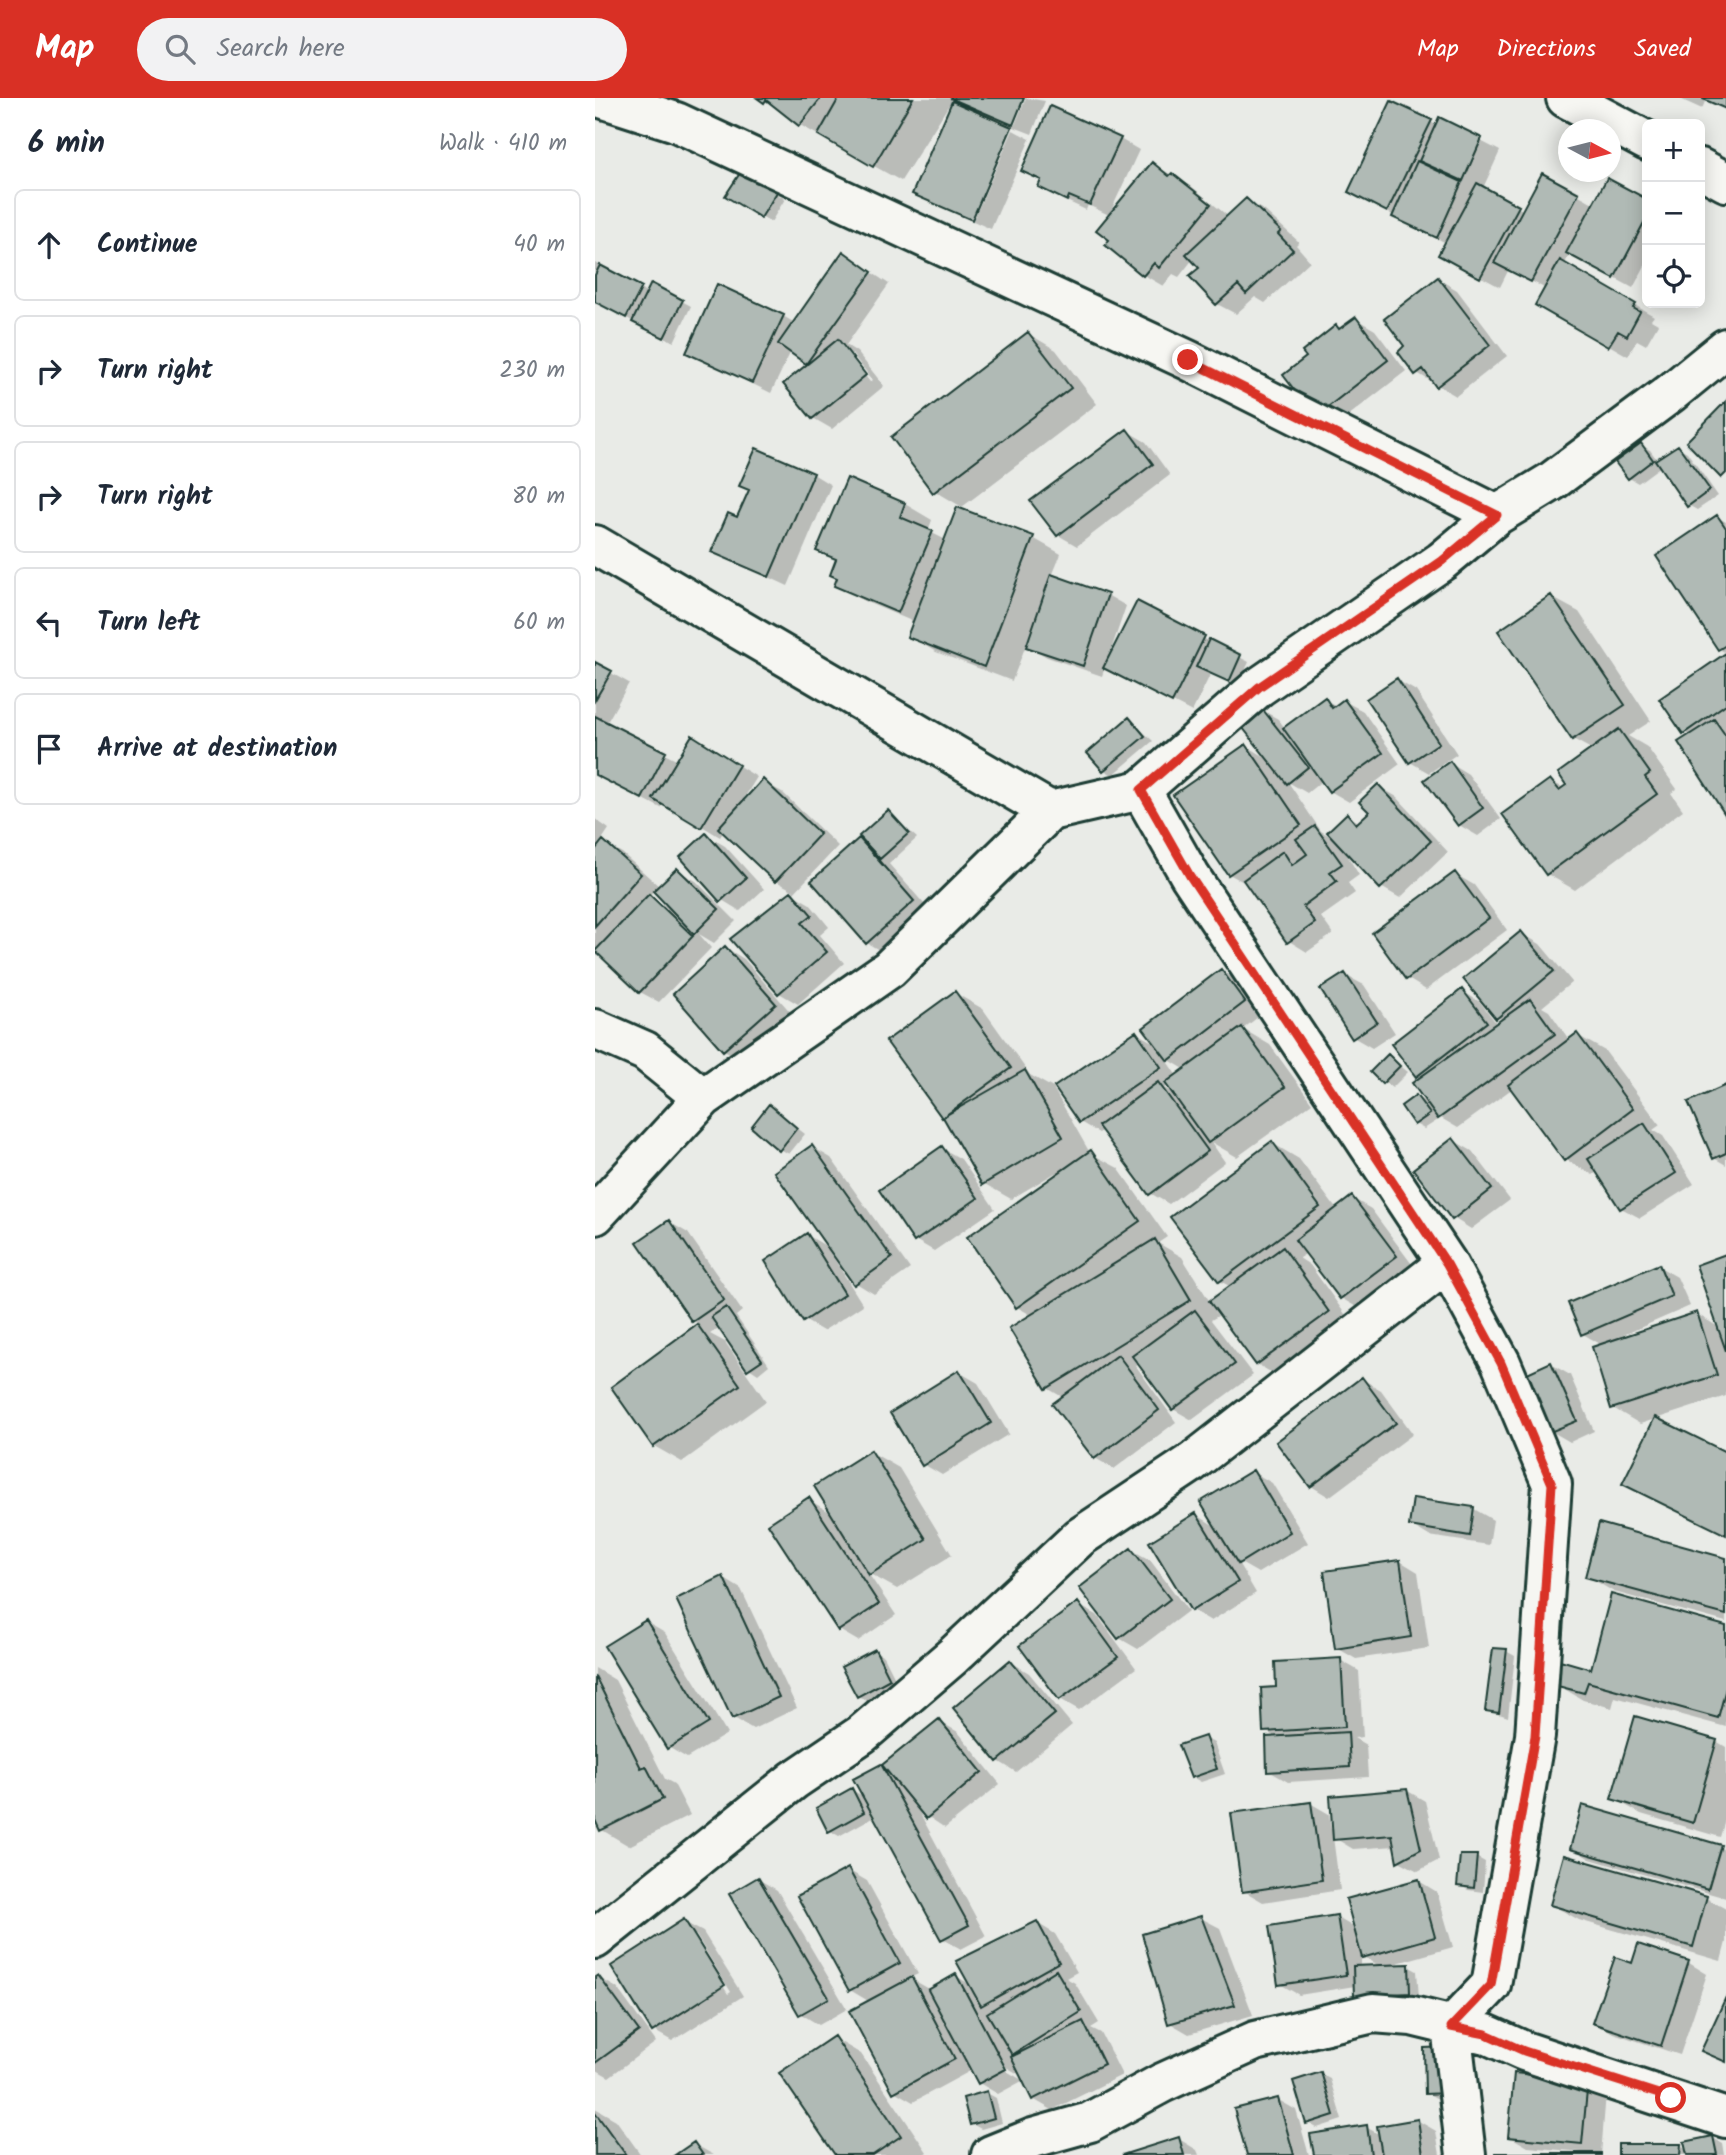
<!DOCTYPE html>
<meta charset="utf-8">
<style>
body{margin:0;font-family:Kalam,sans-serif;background:#f2f2f3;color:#1f2937}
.controls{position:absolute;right:21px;top:21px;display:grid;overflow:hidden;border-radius:10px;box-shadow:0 4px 18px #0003}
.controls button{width:63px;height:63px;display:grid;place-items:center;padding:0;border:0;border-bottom:2px solid #e0e1e3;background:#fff;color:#1f2937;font:35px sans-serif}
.compass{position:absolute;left:963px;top:21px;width:63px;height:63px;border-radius:50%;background:#fff;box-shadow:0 4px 18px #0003;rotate:97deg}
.stop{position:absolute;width:21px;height:21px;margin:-16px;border:5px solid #d93025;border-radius:50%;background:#fff}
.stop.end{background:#d93025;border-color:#fff;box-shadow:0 2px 7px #0008}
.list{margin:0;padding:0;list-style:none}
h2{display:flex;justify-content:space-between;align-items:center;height:91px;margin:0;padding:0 28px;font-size:30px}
h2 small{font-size:23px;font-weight:400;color:#747a83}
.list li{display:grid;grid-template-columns:46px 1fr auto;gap:21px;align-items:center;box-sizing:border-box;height:112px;margin:0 14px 14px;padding:0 14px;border:2px solid #e0e1e3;border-radius:10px}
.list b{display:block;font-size:26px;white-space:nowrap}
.list em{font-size:23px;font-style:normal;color:#747a83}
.icon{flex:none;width:38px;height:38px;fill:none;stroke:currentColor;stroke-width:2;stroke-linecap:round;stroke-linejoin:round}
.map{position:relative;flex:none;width:1131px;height:2057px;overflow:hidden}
header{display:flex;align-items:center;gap:42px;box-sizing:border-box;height:98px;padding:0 35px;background:#d93025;color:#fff}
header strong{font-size:33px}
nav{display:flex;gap:38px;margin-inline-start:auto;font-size:24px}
.search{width:490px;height:63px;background:#f2f2f3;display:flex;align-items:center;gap:18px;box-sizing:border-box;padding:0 24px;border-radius:38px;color:#747a83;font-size:26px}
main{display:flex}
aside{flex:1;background:#fff}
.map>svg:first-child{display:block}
</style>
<header>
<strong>Map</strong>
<div class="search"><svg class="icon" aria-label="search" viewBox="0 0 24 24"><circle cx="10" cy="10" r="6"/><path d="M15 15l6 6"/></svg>Search here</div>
<nav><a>Map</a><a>Directions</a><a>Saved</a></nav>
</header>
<main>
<aside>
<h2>6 min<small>Walk · 410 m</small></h2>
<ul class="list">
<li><svg class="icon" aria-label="ahead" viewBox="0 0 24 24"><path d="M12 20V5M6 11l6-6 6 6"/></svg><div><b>Continue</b></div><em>40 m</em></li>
<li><svg class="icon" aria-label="right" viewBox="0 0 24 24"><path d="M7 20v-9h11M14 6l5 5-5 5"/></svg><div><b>Turn right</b></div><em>230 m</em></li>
<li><svg class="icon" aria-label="right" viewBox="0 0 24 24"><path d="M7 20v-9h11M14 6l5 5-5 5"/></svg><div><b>Turn right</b></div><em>80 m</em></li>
<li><svg class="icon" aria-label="left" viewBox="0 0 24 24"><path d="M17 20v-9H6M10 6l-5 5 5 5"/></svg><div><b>Turn left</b></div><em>60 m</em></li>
<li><svg class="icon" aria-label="arrive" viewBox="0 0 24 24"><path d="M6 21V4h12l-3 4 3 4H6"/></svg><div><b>Arrive at destination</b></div></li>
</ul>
</aside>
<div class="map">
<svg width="1131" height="2057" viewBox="0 0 1131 2057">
<rect width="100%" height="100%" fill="#e9ebe7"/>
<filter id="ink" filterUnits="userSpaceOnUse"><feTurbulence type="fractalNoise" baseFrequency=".0143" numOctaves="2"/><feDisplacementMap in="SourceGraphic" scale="14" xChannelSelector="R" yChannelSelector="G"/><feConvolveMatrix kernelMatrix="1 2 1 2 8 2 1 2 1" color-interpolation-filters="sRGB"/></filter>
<g filter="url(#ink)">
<path fill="#0003" fill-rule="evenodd" d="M167 0H427L375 122 319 95 357 2 306 83 205 27Z
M431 0 450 3 437 36 419 29Z
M1083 0H1131V12L1111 1 1107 11Z
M845 22 905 53 888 90 929 113 948 77 1000 106 1013 82 1052 103V164L1038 190 975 156 969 167 1059 218 1056 222 1063 226 1051 247 1042 242 1033 258 942 206 951 191 914 171 905 189 864 167 851 145 773 104 836 24 842 28Z
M418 32 435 41 396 131 378 123Z
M525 41 544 52 514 117 493 107 491 112 463 99 445 88 447 83 428 72Z
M557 66 596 88 634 119 651 102 670 113 704 144 701 147 715 163 670 205 660 199 641 216 622 206 607 170 598 161 584 179 578 176 568 188 549 177 513 147Z
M147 75 190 101 176 124 133 98Z
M249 156 294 186 251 247 262 254 289 288 237 331 218 320 215 267 196 253 176 295 93 254 188 218 200 225ZM253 256H257L278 282 275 284Z
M0 165 53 195 57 187 96 208 79 244 0 204Z
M843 181 862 192 912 258 861 298 822 275 812 249Z
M761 221 780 232 811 273 740 328 722 317 713 259 741 229 746 232Z
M434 236 461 252 502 306 367 409 340 393Z
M532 333 551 344 575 377 482 448 463 437Z
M1046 347 1055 352 1063 363 1083 349 1092 354 1123 398 1102 412 1093 407 1066 368 1043 385 1034 380Z
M218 376 236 387 193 488 118 453 143 421 155 393Z
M253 382 310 406 337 422 333 433 351 442 438 440 466 456 457 478 512 497 531 508 515 555 542 506 654 564 643 588 616 575 597 614 510 569 507 578 452 559 431 547 417 583 341 554 314 538 319 524 269 503 242 487 243 463 224 452Z
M1122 419 1131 424V555L1124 551Z
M956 499 984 514 1056 623 1033 638 1052 649 1082 691 1076 695 1088 712 980 792 952 776 955 683 969 690 998 652 978 641Z
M1131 557V714L1096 638 1089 634Z
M0 566 34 585 11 626 83 663 116 651 162 679 146 705 168 684 187 694 243 748 198 796 215 806 234 829 225 837 249 865 203 906 184 895 138 841 199 793 181 783 129 733 125 739 69 705 66 710 0 676Z
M802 582 821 593 862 656 834 675 815 664Z
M730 602 742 608 749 603 768 613 805 666 754 704 735 693 728 682 712 695 693 684 726 733 741 742 752 717 765 725 776 714 783 688 802 699 853 754 805 800 786 789 744 744 764 777 753 785 760 795 726 819 738 836 712 854 694 843 654 787 634 776 652 648 675 662 665 611 683 621 690 630Z
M534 621 558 643 518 677 509 672Z
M855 665 873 676 906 721 883 738 864 727Z
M293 714 322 740 294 766 337 815 291 856 272 845 219 784 264 742 276 749Z
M0 721 14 731 6 743 27 755 65 789 82 772 101 783 141 823 119 845 104 836 116 850 64 904 45 894 5 855 0 860ZM59 792 76 811 54 798Z
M111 737 130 748 169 791 145 813 127 802Z
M860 776 879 787 912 832 831 892 813 881Z
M926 835 945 846 977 884 947 909 954 913 975 943 982 937 1010 953 1065 1027 1058 1032 1068 1038 1099 1086 1045 1120 1026 1110 1003 1073 998 1077 970 1061 918 990 863 1030 839 1016 843 1022 829 1031 820 1026 822 999 835 1007 826 980 822 978 867 893 885 904 902 926 908 922 903 919Z
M131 850 149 861 198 917 148 962 129 952Z
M626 873 645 884 668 915 648 931 675 947 717 1005 642 1059 616 1044 630 1064 574 1106 555 1095 508 1032 504 1035 485 1024 541 935 563 947ZM569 959 591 972 582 978ZM574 987 580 996 569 990Z
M750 877 769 887 800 935 777 950 758 939Z
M360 895 388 911 435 977 458 990 495 1055 523 1070 572 1139 563 1145 587 1159 615 1204 636 1189 625 1183 677 1045 704 1061 742 1112 757 1100 776 1111 819 1169 765 1211 746 1200 712 1155 704 1160 715 1167 760 1230 689 1282 662 1266 620 1209 618 1210 623 1218 616 1222 658 1277 597 1322 578 1311 545 1266 541 1268 581 1324 519 1371 500 1360 469 1300 452 1290 438 1218 422 1209 462 1078 460 1075 416 1101 388 1085 348 1019Z
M793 958 813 974 797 990 777 974Z
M1131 989V1067L1119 1060Z
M175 1009 210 1036 194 1056 185 1051Z
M858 1042 877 1053 915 1102 876 1131 858 1120Z
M217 1049 236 1060 315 1171 279 1196 261 1185 238 1154 236 1156 268 1207 228 1233 209 1222 212 1137 236 1151Z
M347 1050 366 1061 400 1111 339 1153 320 1142Z
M74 1124 93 1135 147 1213 141 1218 174 1267 163 1276 154 1270 125 1229 115 1236 130 1244 171 1303 87 1364 59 1348 18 1289 105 1227 99 1223 45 1145Z
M1131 1158V1298L1045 1326 1018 1310 1007 1247 988 1236 1063 1168 1082 1179 1095 1208 1026 1238V1241L1102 1216 1125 1230Z
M956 1266 975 1277 999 1333 975 1344 956 1333Z
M364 1274 383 1285 414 1336 347 1377 328 1366Z
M767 1281 786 1292 818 1336 734 1399 716 1388Z
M276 1354 304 1370 357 1457 302 1491 273 1475 301 1517 263 1543 244 1532 214 1402 238 1416Z
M658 1374 677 1385 713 1445 663 1475 642 1463 661 1495 616 1523 597 1512 602 1417 623 1430Z
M820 1402 879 1411 898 1422 894 1447 834 1438 816 1427Z
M537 1452 555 1462 593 1513 543 1551 524 1540 486 1490Z
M1131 1462V1524L1019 1494 992 1478Z
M805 1463 823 1474 834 1550 761 1561 742 1550Z
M128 1480 146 1491 202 1610 158 1631 139 1620 83 1502Z
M483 1507 502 1517 541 1570 484 1612 465 1601Z
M51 1524 70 1535 132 1636 92 1660 73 1649Z
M1131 1530V1629L1020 1599 1017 1610 988 1602 961 1586Z
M280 1553 289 1558 303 1586 272 1603 263 1598Z
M911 1553 920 1558 913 1619 892 1612Z
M745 1562 764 1573 768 1639 759 1640 771 1647 773 1679 693 1684 674 1673 682 1640 670 1633 683 1591Z
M416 1564 434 1575 477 1627 421 1674 403 1663Z
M0 1570 20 1582 70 1681 79 1686 95 1717 34 1748 7 1732 0 1719Z
M344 1623 363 1634 405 1686 350 1730 323 1712 391 1838 366 1851 348 1841 280 1718 244 1738 235 1733 257 1692 271 1700 286 1668Z
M610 1640 619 1645 630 1676 606 1684 597 1679Z
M1121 1643 1131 1649V1719L1125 1739 1046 1716 1018 1700Z
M811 1692 830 1703 844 1762 823 1773 804 1763 801 1748 758 1751 738 1739 745 1792 668 1804 649 1793 715 1705 734 1716 736 1731H739Z
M1125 1749 1131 1753V1800L995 1761 977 1750Z
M881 1759 890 1764 888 1794 873 1792 864 1787Z
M253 1772 272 1783 323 1876 315 1880 336 1892 361 1878 376 1887 442 1825 460 1836 482 1874 471 1880 480 1885 504 1925 496 1930 506 1935 527 1977 457 2012 438 2001 429 1982 403 1996 384 1985 377 1972 318 2004 299 1993 275 1904 255 1892ZM404 1965 427 1978V1982L403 1968Z
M163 1781 182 1792 252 1911 224 1927 206 1916Z
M824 1783 842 1794 858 1849 795 1867 813 1868 822 1873 824 1899 769 1902 760 1897V1888L704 1897 685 1886 741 1819 760 1830ZM766 1849 768 1858 786 1869 766 1870Z
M1111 1800 1131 1811V1844L1126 1863 984 1822 957 1807Z
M606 1820 625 1830 658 1917 594 1936 575 1925Z
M89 1824 108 1834 148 1898 77 1943 58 1932ZM97 1837H101L136 1894 133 1896Z
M1044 1848 1094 1865 1112 1876 1085 1957 1018 1935 999 1924 1038 1867Z
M3 1879 22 1890 61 1944 14 1979 0 1971V1881Z
M239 1940 266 1956 332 2054 328 2057H242Z
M831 1951 862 1999 841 2000 832 1995Z
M725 1976 735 1981 747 2022 722 2030 713 2025Z
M921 1977 1011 1995 1006 2057H903H987V2054L933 2049 914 2038Z
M392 1995 401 2000 407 2025 386 2031 377 2026Z
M682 2001 701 2012 714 2057H654Z
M0 2010 21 2022 46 2057H0Z
M822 2022 841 2033 845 2057H721L771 2029 785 2037Z
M1118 2040 1127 2045 1129 2057H1024L1085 2048 1092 2052Z
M584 2041 602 2052 604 2057H532Z
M99 2046 119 2057H83Z"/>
<path fill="#b0bab5" stroke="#1f3d34" stroke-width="2" d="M162 0H226L204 28 171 2 169 5Z
M244 0H318L278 69 223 37Z
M355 0H429L418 27Z
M1108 0H1131V11L1108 1Z
M357 3 417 29 377 122 317 96Z
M796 3 837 22 792 114 753 94Z
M455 8 526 40 495 107 474 98 472 103 443 89 446 82 426 73Z
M844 19 887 40 868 83 824 63Z
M822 63 867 84 842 140 797 119Z
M557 64 574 78 577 75 616 106 564 170 559 165 548 178 510 147 514 142 501 132Z
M147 72 182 94 166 120 130 98Z
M947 75 984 95 936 184 899 165Z
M1012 80 1052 101V119L1019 181 971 155Z
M882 85 924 108 885 180 843 157Z
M651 100 686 133 683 136 698 152 651 196 643 187 621 207 594 178 604 170 591 156Z
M248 153 277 174 211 266 183 246Z
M965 162 1041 206 1038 210 1045 214 1032 238 1023 233 1013 249 940 207Z
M5 167 47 189 31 220 0 204V177Z
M843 179 895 247 841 289 828 271 820 277 803 254 809 248 789 221Z
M56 185 88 202 69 240 37 224Z
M122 186 189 217 157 285 91 255Z
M761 219 793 262 720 319 688 277 711 259 707 254 741 227 744 231Z
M433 234 476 290 338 395 296 339Z
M243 241 271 277 217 321 188 286Z
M1131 303V375L1126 380 1091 344Z
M532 331 558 366 462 438 435 403Z
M1046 345 1058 362 1033 381 1020 364Z
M1083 347 1115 392 1092 409 1060 362Z
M161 350 219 375 174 479 116 454 133 415 142 419 154 392 144 388Z
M252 380 310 405 305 419 338 433 303 515 239 488 242 480 235 477 241 461 221 453Z
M362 409 439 438 389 569 312 539Z
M1122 417 1131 430V547L1123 552 1061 458Z
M456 476 513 496 488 568 431 549Z
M956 497 1030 607 977 642 903 533Z
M542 503 610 538 577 605 508 570Z
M614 541 646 557 634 584 601 569Z
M1131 555V606L1088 636 1064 601Z
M0 564 17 573 0 602Z
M802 580 844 645 814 665 771 601Z
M730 599 737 610 749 601 788 655 734 694 688 630Z
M665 608 713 669 692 686 644 625Z
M0 618 71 654 47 701 0 677Z
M534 619 550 638 508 673 492 655Z
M1119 621 1131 638V718L1083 644Z
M1024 631 1055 675 1050 679 1062 696 951 777 907 716 955 681 964 692 971 687 963 675Z
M97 637 144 667 106 730 58 701Z
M651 646 706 727 633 777 578 697Z
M855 663 888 710 863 728 829 682Z
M168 681 225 736 180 784 123 730Z
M783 686 836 743 785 791 732 734 752 715 761 726 774 714 764 704Z
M293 712 314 735 285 761 264 738Z
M720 728 747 766 735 774 742 783 708 808 720 825 692 845 648 782 688 753 697 767 712 756 701 741Z
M111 735 151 780 125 804 85 759Z
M264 740 319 803 271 846 216 783Z
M8 742 46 776 0 828V752Z
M82 770 124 811 99 836 58 793Z
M860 774 894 820 811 882 777 835Z
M196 793 217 817 207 825 232 854 183 896 135 841Z
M54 796 98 838 44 895 0 853Z
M926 833 959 873 901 921 868 881Z
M130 848 181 906 128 953 78 896Z
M626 871 650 904 573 963 548 930Z
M750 875 782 924 757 941 725 891Z
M867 891 892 924 821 979 796 946Z
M360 893 416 970 347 1020 291 943Z
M935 901 960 936 843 1021 817 985Z
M647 929 690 989 613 1045 570 985Z
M541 933 566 969 484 1025 459 989Z
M982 935 1038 1011 969 1063 913 987Z
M793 956 805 968 787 986 775 974Z
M430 972 468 1039 387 1087 348 1019Z
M563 984 613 1053 554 1097 503 1028Z
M1131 987V1055L1118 1061 1093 1004Z
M821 997 835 1016 819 1027 806 1008Z
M174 1006 202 1030 184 1053 156 1029Z
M1049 1025 1081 1075 1025 1111 993 1061Z
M858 1040 897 1091 857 1122 818 1071Z
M677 1043 725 1109 624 1184 575 1119Z
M217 1047 297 1160 259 1187 179 1074Z
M347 1048 383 1100 319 1144 284 1092Z
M496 1052 545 1123 421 1210 372 1139Z
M757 1098 802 1158 745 1201 700 1142Z
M74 1122 129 1202 97 1224 42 1144Z
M212 1135 250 1196 208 1224 170 1163Z
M560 1141 596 1202 451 1291 414 1230Z
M688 1149 734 1214 661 1267 614 1203Z
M1131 1156V1253L1101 1167Z
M1064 1166 1077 1198 986 1237 973 1205Z
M131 1209 167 1262 152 1272 116 1219Z
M600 1212 640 1266 577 1312 537 1258Z
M1102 1214 1122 1277 1016 1311 997 1249Z
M102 1226 145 1287 58 1349 16 1289Z
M523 1257 564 1312 499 1361 457 1306Z
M956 1264 982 1323 955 1334 930 1276Z
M364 1272 396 1325 327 1368 295 1315Z
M767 1279 801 1325 715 1389 681 1344Z
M1060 1319 1131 1354V1437L1027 1386Z
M276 1352 331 1441 274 1477 219 1388Z
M658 1372 695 1434 643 1466 605 1404Z
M214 1399 284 1506 243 1533 173 1426Z
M818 1400 879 1409 875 1438 814 1428Z
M601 1415 643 1484 596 1513 554 1444Z
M1004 1425 1131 1460V1517L990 1479Z
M536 1450 575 1501 523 1541 484 1490Z
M805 1462 816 1539 740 1551 729 1473Z
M128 1478 184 1599 137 1621 81 1501Z
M1016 1496 1131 1528V1590L1123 1620 993 1584 989 1595 959 1587 965 1562 996 1571Z
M483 1504 523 1559 464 1602 424 1548Z
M51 1522 114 1625 72 1651 9 1548Z
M898 1550 912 1551 904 1615 890 1613Z
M280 1551 295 1581 262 1599 246 1569Z
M746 1560 750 1629 668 1634 666 1590 681 1589 680 1564Z
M415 1562 460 1616 402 1664 358 1610Z
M0 1578 46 1670 51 1668 68 1701 5 1733 0 1722Z
M1040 1618 1122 1642 1098 1725 1016 1701Z
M344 1621 387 1674 331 1721 287 1667Z
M753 1634 755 1669 672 1674 671 1639Z
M610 1638 622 1671 596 1680 583 1647Z
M286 1666 374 1827 346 1842 258 1681Z
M257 1690 269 1714 233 1734 221 1710Z
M812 1691 826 1751 802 1764 797 1737 738 1742 735 1698Z
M716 1704 727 1782 647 1794 636 1715Z
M987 1707 1126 1747 1113 1791 975 1751Z
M865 1757H882L879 1790 862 1788Z
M969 1757 1112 1798 1098 1849 955 1807Z
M253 1770 305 1865 254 1893 202 1798Z
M163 1779 234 1900 204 1917 134 1796Z
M824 1781 840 1839 767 1860 751 1801Z
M742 1817 751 1877 683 1887 674 1828Z
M606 1818 640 1907 573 1926 547 1836Z
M89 1821 130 1887 57 1934 16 1868Z
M442 1823 464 1864 386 1908 361 1863Z
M1043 1846 1094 1863 1066 1948 997 1925 1020 1859 1037 1865Z
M814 1866 815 1895 759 1898 758 1868Z
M461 1872 486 1914 417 1957 392 1915Z
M361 1876 411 1971 383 1986 333 1892Z
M3 1877 44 1933 0 1965V1879Z
M317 1879 360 1961 298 1995 254 1913Z
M1131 1899V1964L1106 1953Z
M488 1923 509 1966 437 2002 416 1959Z
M239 1938 306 2038 278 2057H240L184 1975Z
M852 1949 853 1995 830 1996 829 1950Z
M726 1974 739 2017 711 2026 698 1983Z
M919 1975 993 1982 987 2046 913 2039Z
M392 1993 399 2020 375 2027 368 2000Z
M683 2000 699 2057H652L639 2011Z
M0 2014 31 2057H0Z
M823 2021 828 2057H787L782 2028Z
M772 2027 776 2057H719L715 2036Z
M1118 2038 1122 2057H1092L1089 2044Z
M584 2039 589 2057H527Z
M99 2044 108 2057H80Z
M1023 2046H1086L1085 2057H1023Z
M901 2055H1006V2057H901Z"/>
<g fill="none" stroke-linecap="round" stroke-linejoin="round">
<g stroke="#1f3d34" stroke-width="44">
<path id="minor" d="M6 0 81 24 593 262 902 417
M971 0 1052 43
M1105 70 1131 84
M0 447 455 713
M546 692 595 778 852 1165 906 1265 957 1386 940 1638 896 1887 856 1929
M0 931 50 953 108 1000
M0 1117 108 1000 294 871 455 713 546 692 664 589 847 463 902 417 956 384 1077 294 1131 250
M0 1841 199 1682 267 1636 358 1558 485 1439 595 1366 852 1165
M856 1929 871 2057
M396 2057 438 2040 495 2024 567 1985 660 1943 778 1915 817 1918 891 1936 929 1953 1131 2020"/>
</g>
<use href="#minor" stroke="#f6f6f2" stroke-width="38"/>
</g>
</g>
<g fill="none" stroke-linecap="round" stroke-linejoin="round" filter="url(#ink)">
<path stroke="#d93025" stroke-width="9" d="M593 262 902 417 847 463 664 589 546 692 595 778 852 1166 906 1265 957 1386 940 1638 896 1887 856 1929 891 1936 929 1953 1076 2000"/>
</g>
</svg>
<div class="controls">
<button>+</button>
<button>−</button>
<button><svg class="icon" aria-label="locate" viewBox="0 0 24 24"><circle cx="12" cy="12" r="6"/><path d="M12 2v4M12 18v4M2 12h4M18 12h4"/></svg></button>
</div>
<svg class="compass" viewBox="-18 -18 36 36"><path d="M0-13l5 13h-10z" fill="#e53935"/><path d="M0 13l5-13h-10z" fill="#747a83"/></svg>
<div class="stop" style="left:1076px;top:2000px"></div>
<div class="stop end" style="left:593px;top:262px"></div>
</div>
</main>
